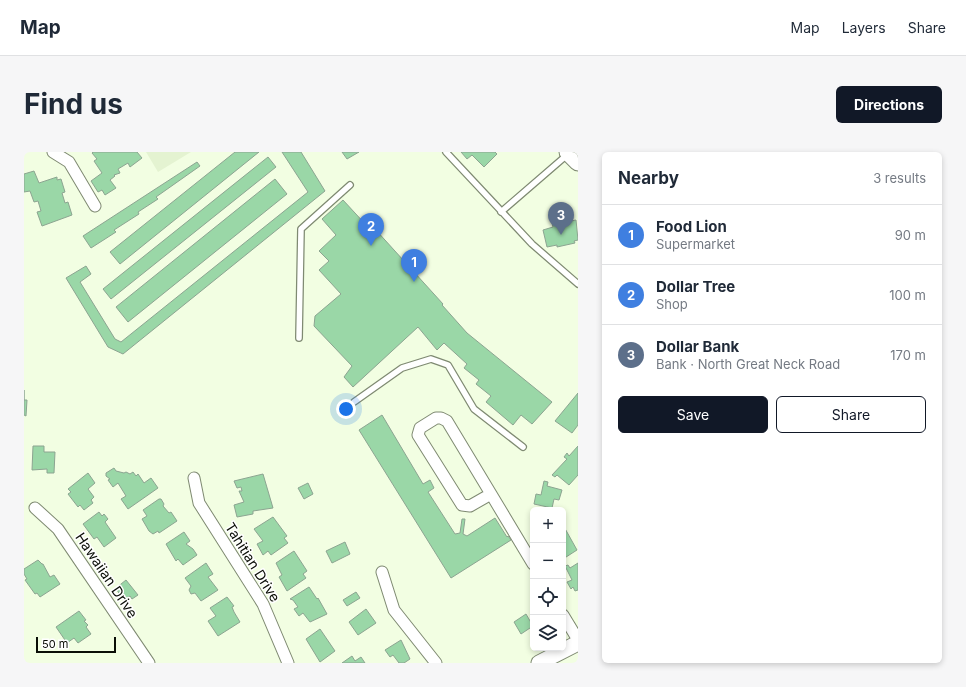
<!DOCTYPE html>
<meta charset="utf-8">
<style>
body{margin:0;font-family:Inter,sans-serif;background:#f6f6f7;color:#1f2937}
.controls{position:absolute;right:12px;bottom:12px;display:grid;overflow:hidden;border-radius:6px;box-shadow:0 2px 6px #0003}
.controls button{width:36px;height:36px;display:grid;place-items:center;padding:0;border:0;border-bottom:1px solid #e0e1e3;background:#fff;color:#1f2937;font:20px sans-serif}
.scale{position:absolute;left:12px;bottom:10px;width:80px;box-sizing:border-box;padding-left:4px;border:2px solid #0a0e06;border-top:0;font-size:11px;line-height:14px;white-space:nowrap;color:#0a0e06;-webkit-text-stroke:3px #fff;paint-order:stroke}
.you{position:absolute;left:322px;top:257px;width:14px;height:14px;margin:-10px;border:3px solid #fff;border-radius:50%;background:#1a73e8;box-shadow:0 0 0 6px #1a73e833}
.badge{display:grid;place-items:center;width:26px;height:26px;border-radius:50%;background:#111827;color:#fff;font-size:13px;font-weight:700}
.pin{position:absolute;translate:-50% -33px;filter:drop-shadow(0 1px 2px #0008)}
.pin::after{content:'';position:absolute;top:21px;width:14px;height:12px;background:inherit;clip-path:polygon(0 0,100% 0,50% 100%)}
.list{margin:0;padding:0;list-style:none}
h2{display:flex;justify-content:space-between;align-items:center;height:52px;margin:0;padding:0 16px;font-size:17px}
h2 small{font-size:13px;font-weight:400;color:#747a83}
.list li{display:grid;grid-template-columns:26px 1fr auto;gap:12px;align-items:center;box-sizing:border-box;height:60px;padding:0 16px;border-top:1px solid #e0e1e3}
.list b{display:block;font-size:15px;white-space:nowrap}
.list p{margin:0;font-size:13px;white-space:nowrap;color:#747a83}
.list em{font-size:13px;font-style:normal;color:#747a83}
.actions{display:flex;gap:8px;padding:12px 16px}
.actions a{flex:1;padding:9px 0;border:1px solid #111827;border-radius:6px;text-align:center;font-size:14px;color:#111827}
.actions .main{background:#111827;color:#fff}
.icon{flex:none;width:22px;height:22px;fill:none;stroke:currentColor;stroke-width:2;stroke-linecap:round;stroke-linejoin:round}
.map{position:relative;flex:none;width:554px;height:511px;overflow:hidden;border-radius:6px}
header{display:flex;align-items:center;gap:24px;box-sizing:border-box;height:56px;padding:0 20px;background:#fff;border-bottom:1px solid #e0e1e3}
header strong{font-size:19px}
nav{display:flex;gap:22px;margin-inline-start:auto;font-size:14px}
.intro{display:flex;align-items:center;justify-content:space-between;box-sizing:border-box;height:96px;padding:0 24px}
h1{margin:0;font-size:28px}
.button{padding:10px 18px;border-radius:6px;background:#111827;color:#fff;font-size:14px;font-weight:700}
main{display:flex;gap:24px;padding:0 24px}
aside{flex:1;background:#fff;border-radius:6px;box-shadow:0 2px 6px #0003}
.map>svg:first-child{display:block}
</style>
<header>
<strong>Map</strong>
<nav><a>Map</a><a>Layers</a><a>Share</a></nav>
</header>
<div class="intro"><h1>Find us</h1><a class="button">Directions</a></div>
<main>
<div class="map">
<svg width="554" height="511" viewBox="0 0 554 511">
<rect width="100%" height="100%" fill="#f2fee2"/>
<path fill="#e4f3d1" d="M122 0H167L134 20Z"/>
<path fill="#9ad7a7" stroke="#8ca491" d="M69 0H113L118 6 106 15 104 11 94 17 96 21 90 23 91 24 86 28 92 36 81 43 78 38 74 40 67 29 78 21 70 9 73 7 68 1Z
M211 0H235L96 112 86 100Z
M258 0H277L301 39 99 202 84 195 42 126 62 114 67 122 56 130 91 187 97 190 284 40Z
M318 0H335L323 7Z
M437 0H471L473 2 460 15 448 3 443 7Z
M244 5 252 15 87 147 79 137Z
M173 10 176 14 132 45 134 47 114 60 115 62 90 78 92 80 67 96 59 84Z
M10 19 15 31 33 25V28L37 27 41 40 38 41 41 51 44 50 48 63 18 74 13 60 17 59 14 49 10 50 6 39 0 40V22Z
M251 27 263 42 104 170 92 155Z
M319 48 343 74 345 72 351 77 419 152 418 153 443 181 528 250 508 272 497 263 489 273 462 250 467 244 452 232 455 228 440 216 443 212 420 191 413 198 394 175 329 235 320 225 328 214 290 174 291 164 317 142 295 118 305 109 295 99 312 83 298 67Z
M552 68 554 88 550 89 551 91 533 95V93L523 95 519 78 529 75 528 71 531 70 532 72Z
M0 238V248H3L2 264 0 263Z
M554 241V273L548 281 531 269Z
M358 263 399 332 406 328 410 336 404 340 431 382 436 381 438 367H441L439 382 443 384 471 366 483 385 484 384 487 388 427 426 335 278Z
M9 294H20V300H31L30 321H23V317L8 318Z
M554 294V323L545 333 533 323 531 325 528 323 543 307 540 305 543 301 545 304Z
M90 316 92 319 100 321 102 320 106 322 109 320 112 324 114 322 120 331 127 326 134 336 104 357 97 347 102 344 94 331 89 335 84 328 86 327 82 324V321Z
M64 321 71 331 64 337 70 345 67 348 69 351 60 358 56 353 54 355 44 342 47 340 44 337Z
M239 322 249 356 229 359V362L213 365 210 353 220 350 215 339H218L217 335 213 336 210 329Z
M520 329 524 330 523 334 538 338 535 348 530 347 528 356 510 352 512 342 517 343Z
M284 331 289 342 280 347 274 336Z
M135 347H137L140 352 139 354 145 361 147 360 153 369 135 381 134 379 129 382 125 379 118 367 123 364 119 358Z
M75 360 78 364 80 362 84 367 81 370 92 386 80 395 73 385 70 387 59 372Z
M249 365 263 384 260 386 264 391 247 403 244 399 239 403 233 392 239 389 230 377Z
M539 373 553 398 539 407Z
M160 380 166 389 162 392 169 397 173 403 159 413 154 407 152 409 142 392Z
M321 390 326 402 308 411 302 399Z
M270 399 283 419 279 422 282 426 263 439 255 425 258 423 252 411Z
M14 408 18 412H19L26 425 30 423 36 432 16 445 13 441 11 442 1 428 3 427 0 422V417Z
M182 411 189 422 184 425 194 438 177 449 171 441 167 442 165 438 167 434 161 426Z
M554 411V438L551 439 549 435 547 437 543 430 548 428 541 414 544 413 546 416Z
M102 428 114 443 108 447 106 444 101 447 98 444 97 445 92 436Z
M285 435 293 447 294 446 303 462 286 470 279 461 275 464 270 457 274 455 269 448 266 447Z
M332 440 336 446 323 454 319 448Z
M203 445 210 454 208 455 210 460 216 470 194 484 184 469 192 464 186 456Z
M342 457 352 471 334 483 325 470Z
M55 459 62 468 60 469 64 473 62 475 67 482 54 491 50 486 43 491 32 475Z
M502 462 509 474 497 482 490 470Z
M296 477 311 499 296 510 282 487Z
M377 488 386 507 380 511H375L369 503 366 505 361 498Z
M328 504 331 509 337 505 341 511H318Z"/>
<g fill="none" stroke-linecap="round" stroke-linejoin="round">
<g stroke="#7f8a72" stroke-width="8">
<path id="lane" d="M422 0 508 92 554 132
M477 60 543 3
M275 186 277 77 326 33
M330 250 378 216 407 207 424 213 450 257 499 295"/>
</g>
<g stroke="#7f8a72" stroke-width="13">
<path id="street" d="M29 0 45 10 71 54
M412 266H417L423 269 467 342 446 354 438 353 394 283 396 276Z
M170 326 175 351 239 452 264 511
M467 342 509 412
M11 356 34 377 125 511
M358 420 370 458 412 511
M539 463 554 488"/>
</g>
<g stroke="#7f8a72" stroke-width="17">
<path id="secondary" d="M515 511 554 491"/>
</g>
<g stroke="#7f8a72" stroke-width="19">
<path id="primary" d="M544 0 554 10"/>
</g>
<use href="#lane" stroke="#fff" stroke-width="5.5"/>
<use href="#street" stroke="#fff" stroke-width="11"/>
<use href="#secondary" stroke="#fff" stroke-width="15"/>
<use href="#primary" stroke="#fff" stroke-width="17"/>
</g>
<g text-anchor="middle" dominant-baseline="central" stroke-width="3" stroke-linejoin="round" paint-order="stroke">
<g font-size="14" fill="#0a0e06" stroke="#fff">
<text transform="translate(229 410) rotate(58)">Tahitian Drive</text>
<text transform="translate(83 423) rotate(56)">Hawaiian Drive</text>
</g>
</g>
</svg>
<div class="controls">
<button>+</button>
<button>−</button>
<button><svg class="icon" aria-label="locate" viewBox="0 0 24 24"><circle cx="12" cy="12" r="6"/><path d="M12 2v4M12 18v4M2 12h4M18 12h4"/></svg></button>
<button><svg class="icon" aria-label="layers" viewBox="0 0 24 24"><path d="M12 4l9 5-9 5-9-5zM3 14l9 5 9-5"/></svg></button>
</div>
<div class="scale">50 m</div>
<div class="you"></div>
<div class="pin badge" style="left:390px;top:130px;background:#3f7fe0">1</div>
<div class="pin badge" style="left:347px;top:94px;background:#3f7fe0">2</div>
<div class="pin badge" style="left:537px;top:83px;background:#5c6f8a">3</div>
</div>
<aside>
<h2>Nearby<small>3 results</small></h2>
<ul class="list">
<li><span class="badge" style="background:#3f7fe0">1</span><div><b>Food Lion</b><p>Supermarket</p></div><em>90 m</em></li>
<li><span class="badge" style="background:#3f7fe0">2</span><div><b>Dollar Tree</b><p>Shop</p></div><em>100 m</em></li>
<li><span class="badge" style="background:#5c6f8a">3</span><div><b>Dollar Bank</b><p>Bank · North Great Neck Road</p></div><em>170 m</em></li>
</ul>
<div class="actions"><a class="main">Save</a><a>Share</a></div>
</aside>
</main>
